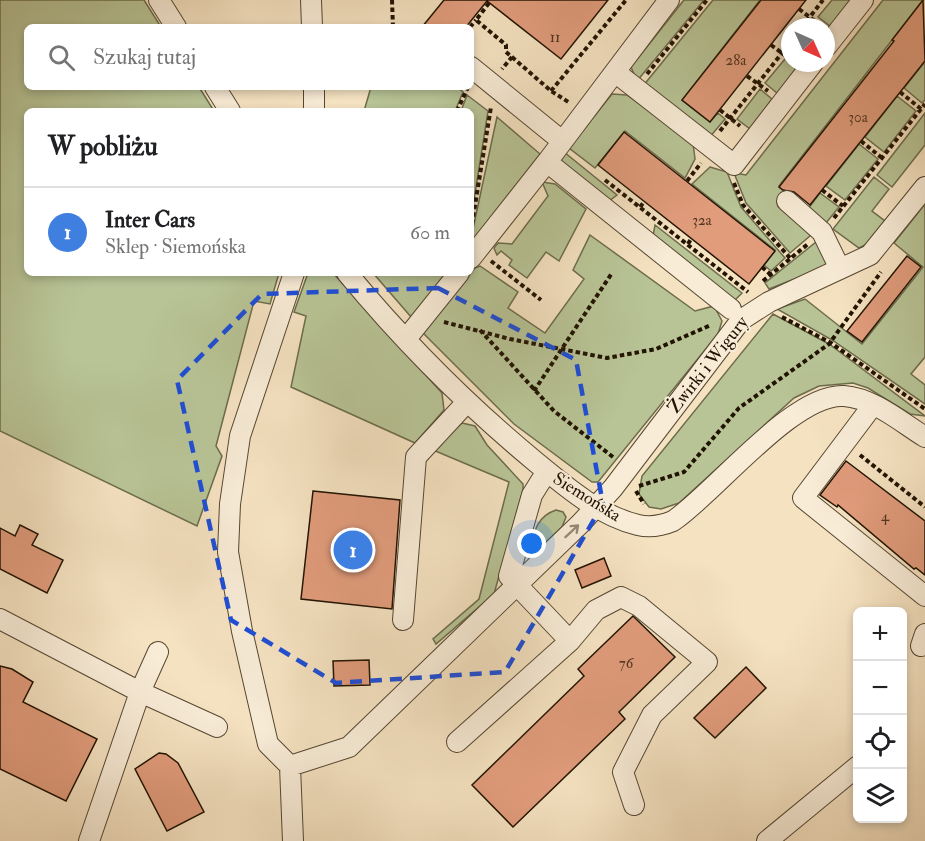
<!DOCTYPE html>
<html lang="pl">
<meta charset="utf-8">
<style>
body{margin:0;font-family:"IM FELL Double Pica",serif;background:#f2f2f2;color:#202124}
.controls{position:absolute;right:18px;bottom:18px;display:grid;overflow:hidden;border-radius:9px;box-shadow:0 3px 9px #0003}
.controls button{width:54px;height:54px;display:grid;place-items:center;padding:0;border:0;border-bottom:2px solid #e0e0e0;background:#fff;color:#202124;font:30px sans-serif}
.compass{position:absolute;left:781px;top:18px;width:54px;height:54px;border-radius:50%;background:#fff;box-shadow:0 3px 9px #0003;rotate:135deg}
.you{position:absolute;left:532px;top:544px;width:21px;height:21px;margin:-15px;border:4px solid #fff;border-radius:50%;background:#1a73e8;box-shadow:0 0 0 9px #1a73e833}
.badge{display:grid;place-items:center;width:39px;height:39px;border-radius:50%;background:#7c3aed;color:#fff;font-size:20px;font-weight:700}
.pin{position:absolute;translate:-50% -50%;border:3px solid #fff;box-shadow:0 2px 6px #0006}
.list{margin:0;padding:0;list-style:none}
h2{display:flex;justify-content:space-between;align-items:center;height:78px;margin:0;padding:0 24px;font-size:26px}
h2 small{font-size:20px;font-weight:400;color:#757577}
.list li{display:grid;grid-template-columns:39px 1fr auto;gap:18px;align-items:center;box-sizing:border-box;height:90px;padding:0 24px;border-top:2px solid #e0e0e0}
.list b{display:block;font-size:22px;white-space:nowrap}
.list p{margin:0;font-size:20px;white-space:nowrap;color:#757577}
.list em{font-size:20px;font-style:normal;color:#757577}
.icon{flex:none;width:33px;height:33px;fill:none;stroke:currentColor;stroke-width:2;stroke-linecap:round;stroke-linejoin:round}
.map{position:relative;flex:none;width:925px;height:841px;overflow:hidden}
.search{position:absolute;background:#fff;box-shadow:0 3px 9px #0003;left:24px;top:24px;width:450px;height:66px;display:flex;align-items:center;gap:15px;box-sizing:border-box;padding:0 21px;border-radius:9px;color:#757577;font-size:22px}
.panel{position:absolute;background:#fff;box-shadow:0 3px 9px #0003;left:24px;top:108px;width:450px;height:168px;border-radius:9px}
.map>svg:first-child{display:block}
</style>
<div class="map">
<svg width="925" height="841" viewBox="0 0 925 841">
<rect width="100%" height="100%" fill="#f5e2c1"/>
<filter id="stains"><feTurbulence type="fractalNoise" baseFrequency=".00333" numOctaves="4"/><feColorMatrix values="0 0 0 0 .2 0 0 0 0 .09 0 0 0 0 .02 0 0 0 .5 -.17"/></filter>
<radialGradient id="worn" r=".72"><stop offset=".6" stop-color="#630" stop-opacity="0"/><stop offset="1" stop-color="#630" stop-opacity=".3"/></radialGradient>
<path fill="#b8c496" stroke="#6c6c4c" stroke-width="1.5" d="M0 0H144L161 27H27V87H199L214 111H27V273H279L270 304 254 301 216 446 222 456 197 526 0 431Z
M684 0H704L637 81 631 67Z
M713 0H760L682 100 710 122 718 113 725 119 709 138 643 86Z
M832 0H853L831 27 818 17Z
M883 0H923L779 186 788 195 811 235 790 253 746 203 734 173 746 175Z
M925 56V100L922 103 904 88 923 64 921 61Z
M785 59 797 68 778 94 765 83Z
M371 87H457L463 92 455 111H364Z
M760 89 772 99 750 129 737 119Z
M612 94 627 95 693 143 695 159 685 178 625 131 595 168 569 148Z
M467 95 488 111 471 219V111H461Z
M897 96 916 111 884 152 865 137Z
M925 113V145L892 187 877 175Z
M497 117 540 154 473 241 471 238Z
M859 144 878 159 845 200 826 186Z
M564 152 617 195 609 201 564 166 561 159Z
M710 167 727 172 741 207 785 258 771 271 764 265 775 250 692 184Z
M874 177 889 189 872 211 885 221 867 244 859 248 833 229Z
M542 182 555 184 586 209 559 261 546 252 527 278 509 265 512 260 501 251 497 255 494 248 498 243 512 244 548 196Z
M820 193 839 207 826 223 808 209Z
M925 204V357L911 374 925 385V404L832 340 777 309 805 299 862 344 923 267 894 243Z
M655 225 742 293 735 300 653 236Z
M590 235 695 311 714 306 722 321 718 334 598 482H592L514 424 423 333 475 268 480 266 518 292 508 308 545 333 584 279 573 270Z
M821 238 830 265 769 289 765 283Z
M308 273H333L442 393 444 410 415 443 291 387 306 316 294 312Z
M373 273H447L412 318Z
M773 314 829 344 925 416 910 414 868 388 853 383 819 386 794 398 679 503 661 509 649 507 639 494 642 476Z
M462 423 475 426 487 445 523 484V490L494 594 436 644 433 639 479 599 509 482 433 450Z
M556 510 563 512 566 517 562 527 532 555H529C534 534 535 517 556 510Z"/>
<path fill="#e19c7c" stroke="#211302" stroke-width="1.5" d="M444 0H608L561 59 487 1 466 27H422Z
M761 0H806L710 122 682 100Z
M923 0 925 61 810 205 794 192 783 190 779 187 894 41 892 40Z
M624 132 775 251 749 284 598 165Z
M907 256 921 267 862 342 847 331Z
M846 461 925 521V575L916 568 914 569 838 505 837 507 820 495Z
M313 491 400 500 392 609 301 599Z
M20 525 38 534 32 545 63 560 47 593 0 569V528L15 536Z
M604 558 611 576 582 588 575 570Z
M633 616 675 657 619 712 625 719 513 827 472 785 584 676 578 669Z
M369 660 370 685 334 686 333 661Z
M0 666 12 669 33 682 23 702 97 739 66 801 0 769Z
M746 667 766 688 715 738 694 718Z
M159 753 166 754 178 763 204 812 167 831 135 769Z"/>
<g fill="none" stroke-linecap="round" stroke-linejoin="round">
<g stroke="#564732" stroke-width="22">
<path id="minor" d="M159 0 176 27
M311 0 312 27
M826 47 863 0
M471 67 562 141
M615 72 734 165 813 63
M215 87 230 111
M314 87V111
M547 162 731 309
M787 201 822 232 840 269
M471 258 547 162 669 0
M347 273C404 342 468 406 537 463 566 487 600 516 638 525 651 528 661 526 673 521 716 492 793 393 844 396 873 398 901 422 925 437
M406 339 459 273
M873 405 803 498 925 596
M547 471 532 495 509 576 516 584 570 641 596 610 621 597 639 606 707 662 652 715 623 772 634 805
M0 619 140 692 217 727
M403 620 416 457 467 402
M921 646 925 634
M457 742 570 641
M290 766 349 747 581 523 613 488 741 320 769 302 870 255 925 187
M89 841 140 692 158 652
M293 841 290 766 268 744 242 631 228 552 230 504 240 436 294 273
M767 841 858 766"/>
</g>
<path stroke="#211302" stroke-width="4" stroke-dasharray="4.5 3" stroke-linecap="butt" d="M392 0 393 27
M489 3 476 20 506 45V52L512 57 502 69
M799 9 820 25
M470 27 476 20
M802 27 823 0
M771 45 790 59
M512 57 551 91 570 103
M647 74 707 0
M747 76 768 91
M551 91 626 0
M900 92 921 109
M720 110 740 126
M457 111 468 87
M720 131 790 43
M861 141 882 158
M605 180 748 292
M687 181 701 163
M734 183 743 205 790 258
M822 190 843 206
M640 207 644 202
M834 218 925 104
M472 224 491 107
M688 244 691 239
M491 261 541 300
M762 267 771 275
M763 281 808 244
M782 317 831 343 925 409
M444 322 510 339 607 358 656 349 711 325
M480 330 554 411 613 457
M534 391 612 273
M860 455 925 507
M639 486 684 472 739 408 829 344 881 272
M636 491 644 504"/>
<use href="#minor" stroke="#f8ecd7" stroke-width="20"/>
</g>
<defs><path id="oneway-shaft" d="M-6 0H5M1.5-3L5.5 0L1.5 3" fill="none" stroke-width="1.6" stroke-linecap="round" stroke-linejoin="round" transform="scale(1.5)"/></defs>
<use stroke="#978a77" href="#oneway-shaft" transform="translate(572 531) rotate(-43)"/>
<path fill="none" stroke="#1d4ed8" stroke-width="4.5" stroke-dasharray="12 8" stroke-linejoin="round" d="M438 288 576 360 603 504 505 672 336 683 231 620 177 380 262 294Z"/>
<g text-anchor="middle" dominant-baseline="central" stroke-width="4.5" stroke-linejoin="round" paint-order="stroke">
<g font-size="15" fill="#513520">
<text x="555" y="37">11</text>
<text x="736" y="60">28a</text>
<text x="858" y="117">30a</text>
<text x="702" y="220">32a</text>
<text x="885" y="516">4</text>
<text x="626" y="663">76</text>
</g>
<g font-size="18" fill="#211302" stroke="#f8ecd7">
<text transform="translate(708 365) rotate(-52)">Żwirki i Wigury</text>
<text transform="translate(587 497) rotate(32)">Siemońska</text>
</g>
</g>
<rect width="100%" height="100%" filter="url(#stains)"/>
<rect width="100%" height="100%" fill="url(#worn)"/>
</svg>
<div class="controls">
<button>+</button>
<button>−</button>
<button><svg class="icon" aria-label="locate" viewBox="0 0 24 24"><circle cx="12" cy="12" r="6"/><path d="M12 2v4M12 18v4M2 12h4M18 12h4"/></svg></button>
<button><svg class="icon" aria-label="layers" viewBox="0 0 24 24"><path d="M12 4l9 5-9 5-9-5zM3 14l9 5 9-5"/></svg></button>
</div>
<svg class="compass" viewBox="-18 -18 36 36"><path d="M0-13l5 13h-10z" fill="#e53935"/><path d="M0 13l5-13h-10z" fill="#757577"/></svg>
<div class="you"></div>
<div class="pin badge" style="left:353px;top:550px;background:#3f7fe0">1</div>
<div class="search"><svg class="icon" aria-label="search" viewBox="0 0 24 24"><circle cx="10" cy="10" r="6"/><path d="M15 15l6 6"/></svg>Szukaj tutaj</div>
<section class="panel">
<h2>W pobliżu<small></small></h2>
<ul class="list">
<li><span class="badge" style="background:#3f7fe0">1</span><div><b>Inter Cars</b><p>Sklep · Siemońska</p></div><em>60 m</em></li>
</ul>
</section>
</div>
